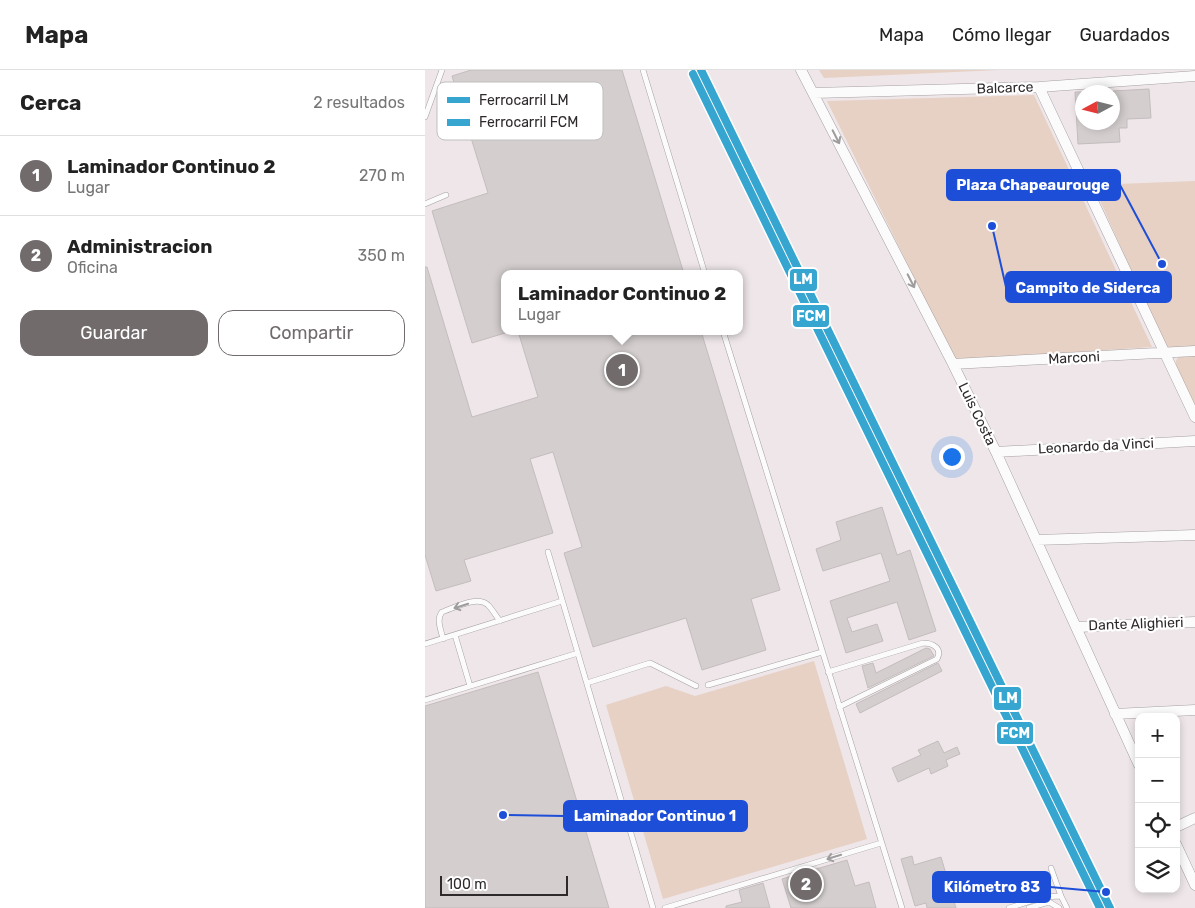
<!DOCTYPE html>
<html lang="es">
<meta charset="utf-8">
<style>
body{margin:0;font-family:Rubik,sans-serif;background:#f2f2f2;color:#222}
.controls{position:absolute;right:15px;bottom:15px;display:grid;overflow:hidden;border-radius:10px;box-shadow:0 2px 8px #0003}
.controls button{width:45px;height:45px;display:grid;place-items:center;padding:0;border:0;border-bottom:1px solid #e0e0e0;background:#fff;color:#222;font:25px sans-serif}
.compass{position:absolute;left:650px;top:15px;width:45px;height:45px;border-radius:50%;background:#fff;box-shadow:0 2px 8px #0003;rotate:263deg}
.scale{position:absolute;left:15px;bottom:12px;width:128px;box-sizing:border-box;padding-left:5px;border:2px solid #2e292a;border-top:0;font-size:14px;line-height:18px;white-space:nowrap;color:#2e292a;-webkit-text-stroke:4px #fff;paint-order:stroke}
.you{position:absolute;left:526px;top:386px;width:18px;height:18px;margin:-12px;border:4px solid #fff;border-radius:50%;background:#1a73e8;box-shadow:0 0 0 8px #1a73e833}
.badge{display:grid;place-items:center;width:32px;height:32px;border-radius:50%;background:#716b6c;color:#fff;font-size:16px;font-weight:700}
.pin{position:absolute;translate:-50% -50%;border:2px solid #fff;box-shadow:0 1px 5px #0006}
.popup{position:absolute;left:76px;top:200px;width:242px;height:65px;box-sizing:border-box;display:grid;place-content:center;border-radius:10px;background:#fff;filter:drop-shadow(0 1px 4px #0005);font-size:16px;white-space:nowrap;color:#767676}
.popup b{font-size:19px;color:#222}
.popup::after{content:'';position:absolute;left:50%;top:100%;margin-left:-10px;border:10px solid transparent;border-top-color:#fff}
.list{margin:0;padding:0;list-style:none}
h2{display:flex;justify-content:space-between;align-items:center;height:65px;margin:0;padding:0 20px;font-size:21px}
h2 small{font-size:16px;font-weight:400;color:#767676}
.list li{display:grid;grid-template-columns:32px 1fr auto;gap:15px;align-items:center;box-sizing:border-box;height:80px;padding:0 20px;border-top:1px solid #e0e0e0}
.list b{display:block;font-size:19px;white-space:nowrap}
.list p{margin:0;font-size:16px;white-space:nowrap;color:#767676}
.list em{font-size:16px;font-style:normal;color:#767676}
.actions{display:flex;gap:10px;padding:15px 20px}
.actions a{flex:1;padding:11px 0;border:1px solid #716b6c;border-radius:15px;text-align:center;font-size:18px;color:#716b6c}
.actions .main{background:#716b6c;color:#fff}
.icon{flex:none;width:28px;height:28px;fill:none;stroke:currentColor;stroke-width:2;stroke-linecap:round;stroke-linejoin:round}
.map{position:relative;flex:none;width:770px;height:838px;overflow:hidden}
header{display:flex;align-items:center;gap:30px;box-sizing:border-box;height:70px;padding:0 25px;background:#fff;border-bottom:1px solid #e0e0e0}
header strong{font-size:24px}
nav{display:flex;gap:28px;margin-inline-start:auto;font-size:18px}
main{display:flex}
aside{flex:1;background:#fff}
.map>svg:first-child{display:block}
</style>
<header>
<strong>Mapa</strong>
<nav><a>Mapa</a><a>Cómo llegar</a><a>Guardados</a></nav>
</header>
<main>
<aside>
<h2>Cerca<small>2 resultados</small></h2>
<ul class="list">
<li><span class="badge">1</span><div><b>Laminador Continuo 2</b><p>Lugar</p></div><em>270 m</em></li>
<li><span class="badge">2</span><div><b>Administracion</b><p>Oficina</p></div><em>350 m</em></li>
</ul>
<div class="actions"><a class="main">Guardar</a><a>Compartir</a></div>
</aside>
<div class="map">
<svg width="770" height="838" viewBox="0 0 770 838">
<rect width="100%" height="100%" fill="#eee6e8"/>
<path fill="#e7d0c4" d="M394 0H573L399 8Z
M609 25 727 277 530 290 402 31Z
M770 111V278H745L739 273 668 115Z
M756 285H770V337L751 297V290Z
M389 591 442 769 238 829 181 635 241 616 270 626Z"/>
<path fill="#d4cece" stroke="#c4bdbe" d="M46 0H197L259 204H80V263L47 273 7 141 63 123 27 6Z
M724 19 726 48 702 49V58H694L695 72 653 74 650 22H658V52H688V21Z
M0 197H2L47 347 113 327 93 261H276L355 520 326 529 341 580 277 600 261 548 168 577 139 483 157 477 128 382 105 389 128 463 39 490 46 511 11 521 0 485Z
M457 437 472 485 485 480 511 561 484 570 472 532 422 548 427 562 452 554 458 571 421 583 405 531 465 511 456 483 398 501 391 479 416 470 411 452Z
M501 578 505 579 509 586 443 618 437 596 448 593 451 603Z
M513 593 517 601 435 643 431 634Z
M113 602 184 838H0V636Z
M513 671 519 683 532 677 535 684 521 690 523 696 506 704 504 698 473 712 467 698 496 685 493 680Z
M487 786 489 795 516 787 531 838H502L501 833 490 836 476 789Z
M422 790 430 816 444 812 451 838H366L357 809Z
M338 813 345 838H301V836L317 832 314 820Z"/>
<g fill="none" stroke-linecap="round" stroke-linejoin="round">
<g stroke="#a6a0a2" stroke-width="6">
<path id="service" d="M218 0 280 204
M0 47 17 0
M0 134 21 125
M298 261 477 838
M123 482 228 838
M30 565 45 616
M18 569C16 560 11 549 17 542 29 538 52 525 63 535 67 539 71 546 75 551
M0 574 137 531
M403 602 498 573C507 573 518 578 512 589L414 637
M162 613 225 593 271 616
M283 615 397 582
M0 630 153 583
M626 798 636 826
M240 838 456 773
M584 838 618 827 636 826 642 838
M604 838 624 832 634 838"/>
</g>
<g stroke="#a6a0a2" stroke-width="11">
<path id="minor" d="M376 0 528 294 571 382 714 695
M614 17 770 347
M389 23 614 17 770 6
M528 294 770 281
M571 382 770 371
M611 470 770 465
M652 557 770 552
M690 644 770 640
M751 757 770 748
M751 774 770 815"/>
</g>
<use href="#service" stroke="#fcfbfc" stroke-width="5"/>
<use href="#minor" stroke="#fcfbfc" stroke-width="10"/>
<g stroke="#fff" stroke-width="11">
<path id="rail-1" d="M276 0 685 838"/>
</g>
<g stroke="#fff" stroke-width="11">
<path id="rail-2" d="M268 4 675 838"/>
</g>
<use href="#rail-1" stroke="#36a5d0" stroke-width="8"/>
<use href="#rail-2" stroke="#36a5d0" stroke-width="8"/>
</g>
<defs><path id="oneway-shaft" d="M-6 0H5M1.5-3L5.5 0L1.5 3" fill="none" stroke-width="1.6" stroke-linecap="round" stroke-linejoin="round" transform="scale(1.25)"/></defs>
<g stroke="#9f9c9e">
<use href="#oneway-shaft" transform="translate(411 67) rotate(63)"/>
<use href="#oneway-shaft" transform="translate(486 211) rotate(63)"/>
<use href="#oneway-shaft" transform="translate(36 536) rotate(162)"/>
<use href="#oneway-shaft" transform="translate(409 787) rotate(163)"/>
</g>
<g text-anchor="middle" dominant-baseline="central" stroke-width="4.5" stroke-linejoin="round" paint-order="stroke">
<g font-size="14" fill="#2e292a" stroke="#fff">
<text transform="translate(580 18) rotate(-2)">Balcarce</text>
<text transform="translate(649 288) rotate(-3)">Marconi</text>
<text transform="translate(552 344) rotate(64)">Luis Costa</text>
<text transform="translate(671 376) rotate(-3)">Leonardo da Vinci</text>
<text transform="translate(711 554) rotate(-2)">Dante Alighieri</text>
</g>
</g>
<rect x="12" y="12" width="166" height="58" rx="8" fill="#fff" stroke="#c0bfbf" stroke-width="1"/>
<rect x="22" y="27" width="23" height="6" fill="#36a5d0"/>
<rect x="22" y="49" width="23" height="7" fill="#36a5d0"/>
<g font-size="14" fill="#2e292a">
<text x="54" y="35">Ferrocarril LM</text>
<text x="54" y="57">Ferrocarril FCM</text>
</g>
<path fill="none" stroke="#1d4ed8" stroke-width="2" d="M737 194L695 115M567 156L581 217M78 745L139 746M681 822L625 817"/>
<g fill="#1d4ed8" stroke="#fff" stroke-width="2">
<circle cx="737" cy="194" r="5"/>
<circle cx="567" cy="156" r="5"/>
<circle cx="78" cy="745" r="5"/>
<circle cx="681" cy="822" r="5"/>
</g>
<g fill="#1d4ed8" stroke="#1d4ed8" stroke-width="2">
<rect x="522" y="100" width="173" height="30" rx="5"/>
<rect x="581" y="202" width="165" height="30" rx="5"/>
<rect x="139" y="731" width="183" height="30" rx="5"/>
<rect x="508" y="802" width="117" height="30" rx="5"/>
</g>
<g font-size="15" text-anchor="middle" font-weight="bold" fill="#fff">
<text x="608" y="120">Plaza Chapeaurouge</text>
<text x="663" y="223">Campito de Siderca</text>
<text x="230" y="751">Laminador Continuo 1</text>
<text x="567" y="822">Kilómetro 83</text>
</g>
<g stroke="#fff" stroke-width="2">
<rect x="364" y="198" width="29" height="24" rx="5" fill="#36a5d0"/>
<rect x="367" y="234" width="38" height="24" rx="5" fill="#36a5d0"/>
<rect x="568" y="616" width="29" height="25" rx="5" fill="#36a5d0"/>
<rect x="571" y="651" width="38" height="24" rx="5" fill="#36a5d0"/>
</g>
<g font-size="14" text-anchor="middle" font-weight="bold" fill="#fff">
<text x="378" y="214">LM</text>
<text x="386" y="251">FCM</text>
<text x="583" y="633">LM</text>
<text x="590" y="668">FCM</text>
</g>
</svg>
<div class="controls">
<button>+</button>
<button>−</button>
<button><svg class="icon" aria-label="locate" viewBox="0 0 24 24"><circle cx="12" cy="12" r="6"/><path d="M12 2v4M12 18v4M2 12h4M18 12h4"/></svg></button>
<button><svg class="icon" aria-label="layers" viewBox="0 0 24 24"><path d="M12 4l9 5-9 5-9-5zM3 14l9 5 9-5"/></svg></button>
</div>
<svg class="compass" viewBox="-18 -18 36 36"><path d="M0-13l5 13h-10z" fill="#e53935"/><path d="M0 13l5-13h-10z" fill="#767676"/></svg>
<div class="scale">100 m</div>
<div class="you"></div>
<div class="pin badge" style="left:197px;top:300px">1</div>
<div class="popup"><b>Laminador Continuo 2</b>Lugar</div>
<div class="pin badge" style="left:381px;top:814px">2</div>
</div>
</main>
